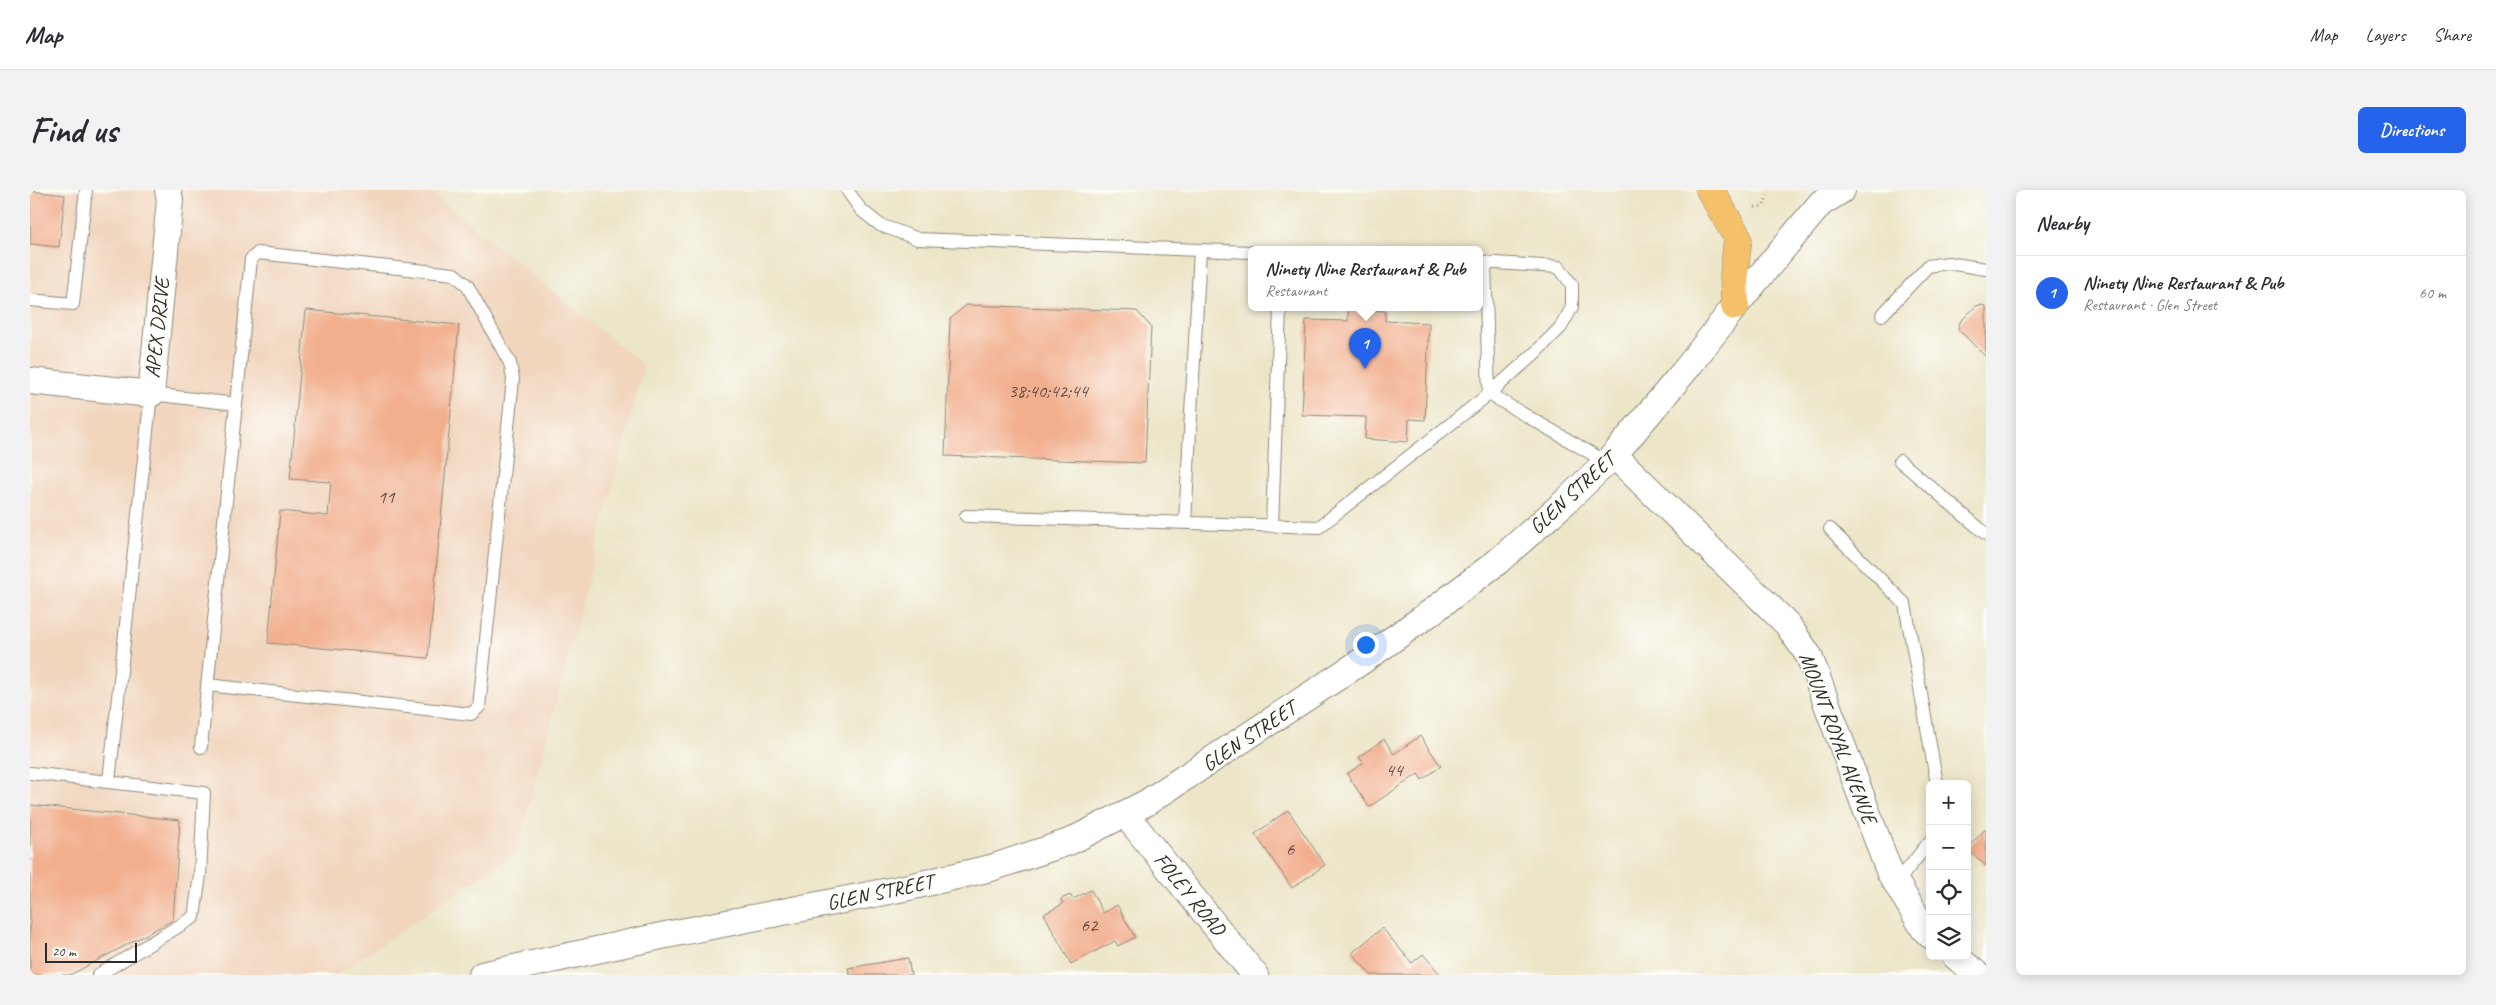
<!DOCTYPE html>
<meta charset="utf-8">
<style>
body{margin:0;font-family:Caveat,sans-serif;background:#f2f2f3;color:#2b2b33}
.controls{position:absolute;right:15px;bottom:15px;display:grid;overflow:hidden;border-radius:8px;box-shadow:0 2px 12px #0003}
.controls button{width:45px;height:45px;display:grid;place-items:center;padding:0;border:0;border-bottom:1px solid #e1e1e2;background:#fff;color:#2b2b33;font:25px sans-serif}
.scale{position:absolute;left:15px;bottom:12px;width:92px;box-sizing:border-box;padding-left:5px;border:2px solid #2b2b2b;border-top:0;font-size:14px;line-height:18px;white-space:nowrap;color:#2b2b2b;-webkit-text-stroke:4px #fdfcf7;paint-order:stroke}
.you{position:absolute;left:1335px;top:454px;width:18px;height:18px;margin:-12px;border:4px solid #fff;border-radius:50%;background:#1a73e8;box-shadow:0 0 0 8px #1a73e833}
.badge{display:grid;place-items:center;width:32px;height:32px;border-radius:50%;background:#2563eb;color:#fff;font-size:16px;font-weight:700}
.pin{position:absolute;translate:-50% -41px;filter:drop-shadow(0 1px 2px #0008)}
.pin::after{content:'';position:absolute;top:26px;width:18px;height:15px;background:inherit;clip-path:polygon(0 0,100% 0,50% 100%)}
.popup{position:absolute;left:1218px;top:56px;width:235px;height:65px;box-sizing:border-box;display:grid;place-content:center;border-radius:8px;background:#fff;filter:drop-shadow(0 1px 4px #0005);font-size:16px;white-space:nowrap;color:#7c7c81}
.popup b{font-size:19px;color:#2b2b33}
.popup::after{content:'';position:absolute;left:50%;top:100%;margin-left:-10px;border:10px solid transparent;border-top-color:#fff}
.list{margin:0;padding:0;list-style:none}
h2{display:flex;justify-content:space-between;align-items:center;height:65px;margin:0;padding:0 20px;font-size:21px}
h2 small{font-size:16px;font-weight:400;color:#7c7c81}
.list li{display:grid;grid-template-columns:32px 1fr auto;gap:15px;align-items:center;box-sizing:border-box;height:75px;padding:0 20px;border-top:1px solid #e1e1e2}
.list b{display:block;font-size:19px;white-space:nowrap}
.list p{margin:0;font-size:16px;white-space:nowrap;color:#7c7c81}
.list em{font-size:16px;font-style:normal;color:#7c7c81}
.icon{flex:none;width:28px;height:28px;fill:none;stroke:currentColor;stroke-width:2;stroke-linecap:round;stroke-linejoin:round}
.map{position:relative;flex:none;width:1956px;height:785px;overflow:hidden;border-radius:8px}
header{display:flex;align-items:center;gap:30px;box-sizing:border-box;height:70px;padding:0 25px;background:#fff;border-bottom:1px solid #e1e1e2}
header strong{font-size:24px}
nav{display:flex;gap:28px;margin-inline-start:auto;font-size:18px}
.intro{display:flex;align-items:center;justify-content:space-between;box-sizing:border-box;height:120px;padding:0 30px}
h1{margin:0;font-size:35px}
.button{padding:12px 22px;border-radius:8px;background:#2563eb;color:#fff;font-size:18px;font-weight:700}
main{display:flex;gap:30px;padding:0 30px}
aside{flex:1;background:#fff;border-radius:8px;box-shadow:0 2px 12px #0003}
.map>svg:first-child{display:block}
</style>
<header>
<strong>Map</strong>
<nav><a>Map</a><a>Layers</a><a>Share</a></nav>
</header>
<div class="intro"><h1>Find us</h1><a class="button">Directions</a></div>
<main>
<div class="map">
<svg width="1956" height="785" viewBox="0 0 1956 785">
<rect width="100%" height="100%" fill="#fdfcf7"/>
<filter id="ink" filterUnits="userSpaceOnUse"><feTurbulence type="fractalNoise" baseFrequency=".02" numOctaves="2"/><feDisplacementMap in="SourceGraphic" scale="10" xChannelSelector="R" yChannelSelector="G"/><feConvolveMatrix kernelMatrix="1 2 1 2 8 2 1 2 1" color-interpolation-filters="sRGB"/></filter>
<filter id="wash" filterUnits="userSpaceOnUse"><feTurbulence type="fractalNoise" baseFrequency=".0096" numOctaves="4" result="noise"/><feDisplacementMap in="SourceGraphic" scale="20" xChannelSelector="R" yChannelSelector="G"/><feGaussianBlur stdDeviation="1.12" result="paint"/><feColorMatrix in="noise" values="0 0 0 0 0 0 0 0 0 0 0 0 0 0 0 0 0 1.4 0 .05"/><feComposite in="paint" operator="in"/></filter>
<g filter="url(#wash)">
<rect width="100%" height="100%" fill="#ece5c7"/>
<path fill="#f1d5bd" d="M0 0H398L614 176 487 662 306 785H0Z"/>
<g id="blocks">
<path fill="#f2af8e" d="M0 1 35 5 29 57 0 54Z
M936 115 1107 121 1121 137 1115 273 915 266 920 129Z
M1950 115 1956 116V167L1928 139 1930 132 1946 116Z
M1318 119 1355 121V131L1399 133 1395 230 1379 229 1378 252 1335 249 1336 227 1272 225 1276 130 1318 131Z
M276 120 429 135 398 468 238 453 250 321 298 326 301 292 260 289Z
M1390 546 1411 576 1392 590 1388 584 1339 617 1317 584 1333 573 1329 567 1354 549 1364 564Z
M0 615 150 630 143 730 40 785H0Z
M1258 620 1295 675 1262 698 1225 644Z
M1956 638V676L1937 659Z
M1061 700 1073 723 1087 715 1105 747 1088 756 1085 751 1041 774 1014 724 1033 714 1031 709 1040 705 1043 709Z
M1352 738 1382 773 1393 764 1411 785H1341L1322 763Z
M878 768 881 785H820L818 778Z"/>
</g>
</g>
<g filter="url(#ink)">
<use href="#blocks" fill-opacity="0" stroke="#8c8879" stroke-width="1"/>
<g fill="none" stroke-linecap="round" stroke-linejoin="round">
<g stroke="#8c8879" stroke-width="14">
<path id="service" d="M817 0 831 20 850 35 888 49 1221 62
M1455 72 1459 204
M0 110 43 114 56 0
M1852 125 1898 76 1918 73 1956 79
M1459 204 1576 272
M1870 271 1956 344
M936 326 1289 337 1459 204 1504 164 1531 137 1542 117V95L1529 77 1449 72
M1155 333 1170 60
M1242 336 1250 118
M1800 339 1875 414 1907 594
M177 495 441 524 449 517 483 189 480 173 437 95 424 84 228 63 221 69 206 214
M0 583 174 603 170 685 164 727 68 785
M79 591 121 204 206 214 171 557
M1866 694 1900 651"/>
</g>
<g stroke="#8c8879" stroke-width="28">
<path id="minor" d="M0 191 121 204 140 10 138 0
M1584 265 1757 434 1779 466 1859 681 1894 739 1900 745
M1095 624 1225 785
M1925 766 1948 785
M452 785 631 746 879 697 961 678 1039 652 1116 613 1332 471 1400 423 1467 372 1535 312 1584 265 1657 178 1705 116 1791 13 1812 0"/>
</g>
<g stroke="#8c8879" stroke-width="29">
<path id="primary" d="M1680 0 1708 48 1704 84 1705 116"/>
</g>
<path stroke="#8c8879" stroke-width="3" stroke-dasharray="1 4" stroke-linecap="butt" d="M1725 17 1734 16 1737 5"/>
<use href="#service" stroke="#fff" stroke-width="12"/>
<use href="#minor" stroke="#fff" stroke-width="26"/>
<use href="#primary" stroke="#f4c16b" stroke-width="28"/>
</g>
</g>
<g text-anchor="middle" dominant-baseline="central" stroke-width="4" stroke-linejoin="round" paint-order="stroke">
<g font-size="19" fill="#5d4c44">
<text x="1018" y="201">38;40;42;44</text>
<text x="356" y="307">11</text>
<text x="1364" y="580">44</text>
<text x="1260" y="659">6</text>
<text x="1059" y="735">62</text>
</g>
<g font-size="21" fill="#2b2b2b" stroke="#fdfcf7">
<text transform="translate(127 138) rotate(-84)">APEX DRIVE</text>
<text transform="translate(1542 303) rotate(-43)">GLEN STREET</text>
<text transform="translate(1219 546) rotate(-34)">GLEN STREET</text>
<text transform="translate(1808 548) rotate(69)">MOUNT ROYAL AVENUE</text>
<text transform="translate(850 702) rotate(-12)">GLEN STREET</text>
<text transform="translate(1160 704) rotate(51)">FOLEY ROAD</text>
</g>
</g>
</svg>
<div class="controls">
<button>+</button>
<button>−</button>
<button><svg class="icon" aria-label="locate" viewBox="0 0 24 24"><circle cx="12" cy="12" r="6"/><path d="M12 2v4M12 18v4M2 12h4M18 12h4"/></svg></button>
<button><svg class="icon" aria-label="layers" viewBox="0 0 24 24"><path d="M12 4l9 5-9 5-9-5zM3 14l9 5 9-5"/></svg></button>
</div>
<div class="scale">20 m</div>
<div class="you"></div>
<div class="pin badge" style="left:1335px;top:179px">1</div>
<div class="popup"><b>Ninety Nine Restaurant &amp; Pub</b>Restaurant</div>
</div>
<aside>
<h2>Nearby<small></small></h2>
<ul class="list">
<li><span class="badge">1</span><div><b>Ninety Nine Restaurant &amp; Pub</b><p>Restaurant · Glen Street</p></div><em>60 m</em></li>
</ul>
</aside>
</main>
